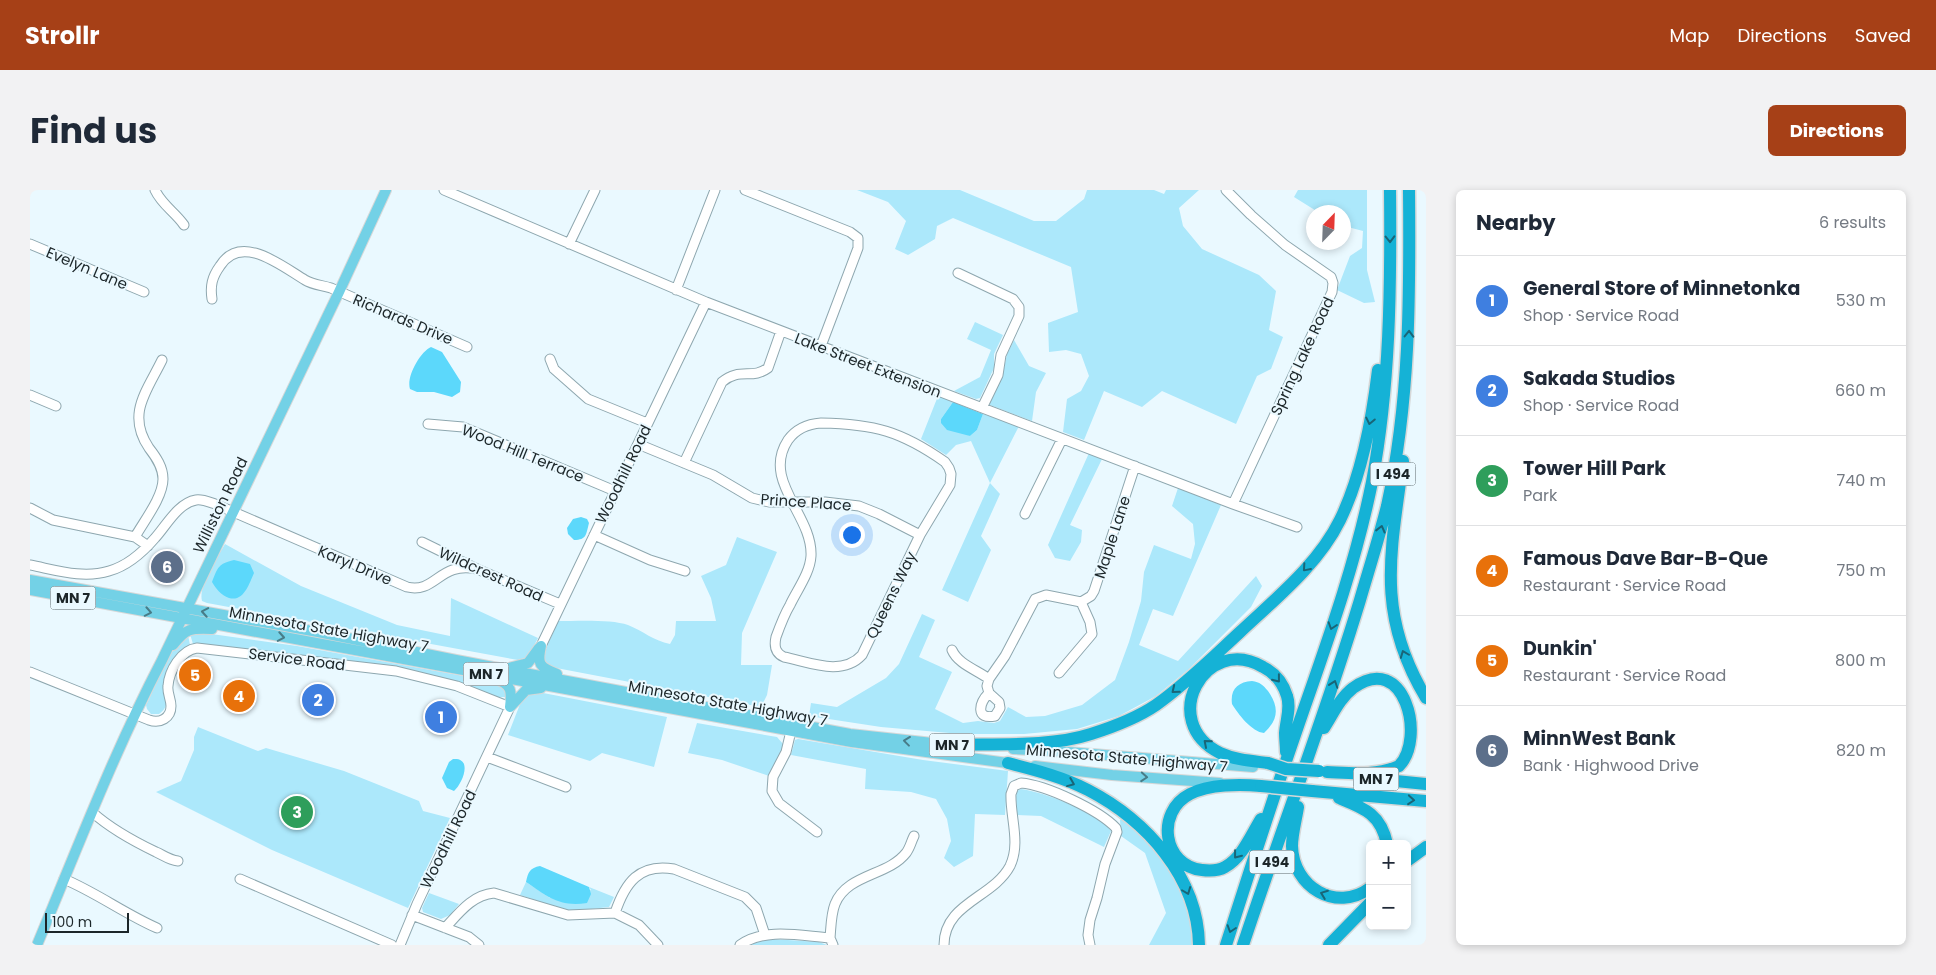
<!DOCTYPE html>
<meta charset="utf-8">
<style>
body{margin:0;font-family:Poppins,sans-serif;background:#f2f2f3;color:#1f2937}
.controls{position:absolute;right:15px;bottom:15px;display:grid;overflow:hidden;border-radius:8px;box-shadow:0 2px 8px #0003}
.controls button{width:45px;height:45px;display:grid;place-items:center;padding:0;border:0;border-bottom:1px solid #e0e1e3;background:#fff;color:#1f2937;font:25px sans-serif}
.compass{position:absolute;left:1276px;top:15px;width:45px;height:45px;border-radius:50%;background:#fff;box-shadow:0 2px 8px #0003;rotate:23deg}
.scale{position:absolute;left:15px;bottom:12px;width:84px;box-sizing:border-box;padding-left:5px;border:2px solid #1c2629;border-top:0;font-size:14px;line-height:18px;white-space:nowrap;color:#1c2629;-webkit-text-stroke:4px #eaf9ff;paint-order:stroke}
.you{position:absolute;left:821px;top:344px;width:18px;height:18px;margin:-12px;border:4px solid #fff;border-radius:50%;background:#1a73e8;box-shadow:0 0 0 8px #1a73e833}
.badge{display:grid;place-items:center;width:32px;height:32px;border-radius:50%;background:#a64017;color:#fff;font-size:16px;font-weight:700}
.pin{position:absolute;translate:-50% -50%;border:2px solid #fff;box-shadow:0 1px 5px #0006}
.list{margin:0;padding:0;list-style:none}
h2{display:flex;justify-content:space-between;align-items:center;height:65px;margin:0;padding:0 20px;font-size:21px}
h2 small{font-size:16px;font-weight:400;color:#747a83}
.list li{display:grid;grid-template-columns:32px 1fr auto;gap:15px;align-items:center;box-sizing:border-box;height:90px;padding:0 20px;border-top:1px solid #e0e1e3}
.list b{display:block;font-size:19px;white-space:nowrap}
.list p{margin:0;font-size:16px;white-space:nowrap;color:#747a83}
.list em{font-size:16px;font-style:normal;color:#747a83}
.map{position:relative;flex:none;width:1396px;height:755px;overflow:hidden;border-radius:8px}
header{display:flex;align-items:center;gap:30px;box-sizing:border-box;height:70px;padding:0 25px;background:#a64017;color:#fff}
header strong{font-size:24px}
nav{display:flex;gap:28px;margin-inline-start:auto;font-size:18px}
.intro{display:flex;align-items:center;justify-content:space-between;box-sizing:border-box;height:120px;padding:0 30px}
h1{margin:0;font-size:35px}
.button{padding:12px 22px;border-radius:8px;background:#a64017;color:#fff;font-size:18px;font-weight:700}
main{display:flex;gap:30px;padding:0 30px}
aside{flex:1;background:#fff;border-radius:8px;box-shadow:0 2px 8px #0003}
.map>svg:first-child{display:block}
</style>
<header>
<strong>Strollr</strong>
<nav><a>Map</a><a>Directions</a><a>Saved</a></nav>
</header>
<div class="intro"><h1>Find us</h1><a class="button">Directions</a></div>
<main>
<div class="map">
<svg width="1396" height="755" viewBox="0 0 1396 755">
<rect width="100%" height="100%" fill="#eaf9ff"/>
<path fill="#ace8fb" d="M827 0H930L1004 31H1026L1054 9 1057 0H1124L1134 4 1136 0H1169L1149 18 1153 36 1172 59 1229 85 1246 101 1239 140 1253 147 1241 179 1227 186 1206 234 1132 201 1112 217 1074 201 1054 250 1033 242 1037 209 1051 201 1059 186 1051 164 1036 160 1019 162 1018 133 1048 122 1041 77 923 28 907 36 905 49 878 65 865 59 876 31 858 12Z
M1268 0H1337V80L1345 112 1334 113 1307 100 1320 66 1332 58 1333 41 1314 36V22H1288L1264 7Z
M945 132 973 145 964 164V178L950 208 946 209 924 201 950 187 961 160 937 149Z
M984 150 999 176 1016 183 1006 202 1002 231 960 215V211L973 183 977 164Z
M908 206 923 212 911 229 940 246 947 240 953 224 989 236 960 293 970 304 951 346 961 360 938 412 912 400 960 293 941 251 926 255 916 265 891 249Z
M1059 263 1072 269 1040 335 1052 340 1051 352 1040 371 1025 368 1018 355Z
M1148 298 1191 315 1143 426 1123 419 1109 455 1148 471 1226 386 1232 396 1221 417 1159 479 1126 506 1089 526 1047 539 994 544H931L851 537 779 526 781 513 807 517 856 488 869 474 892 424 905 430 889 467 922 482 905 519 933 533 948 531 964 533 970 531 978 517 996 527 1015 526 1052 515 1085 490 1099 452 1111 411 1114 382 1124 355 1161 369 1165 354 1163 334 1142 316Z
M707 347 747 362 712 443 711 475H742L737 505 731 517 521 477 514 472 513 466 528 431C546 431 582 429 598 435 613 441 624 451 640 454L645 445 646 431H686L681 408 671 386 696 375Z
M195 354 271 396 367 435 420 446 421 408 508 448 498 467 488 470 177 413 172 411C168 396 187 368 195 354Z
M167 442 267 456 467 492 474 497 476 504 475 507H468L428 492 382 480 163 454 160 444Z
M158 445 160 455C146 461 133 483 133 498 134 504 137 509 136 515 135 519 132 522 129 524H121L117 519 116 515C126 496 140 455 158 445Z
M508 502 637 527 624 577 572 563 560 571 478 545 492 509 497 505Z
M667 533 747 547 753 554V561L739 586 692 570 658 563Z
M168 537 228 561 236 558 314 581 389 611 393 621 420 628 378 718 242 660 126 602 151 591 164 560V547Z
M768 549 893 570 978 581 975 625 945 624 943 666 924 677 914 668 921 651 917 629 906 609 881 602 835 599 836 579 761 565 765 550Z
M991 599C1014 602 1069 623 1081 641L1074 657 1011 626 987 625 986 607 987 601Z
M1090 630H1095C1104 639 1114 647 1123 657 1143 680 1164 725 1162 755H1119L1136 723 1115 663 1091 646Z
M496 692 520 708 561 700 559 697 584 707 579 717 543 721 529 718 490 705Z
M399 703 429 714 420 725 411 729 393 722 392 718Z
M742 749 789 752 797 755H721L732 750Z"/>
<path fill="#5cd8fb" d="M401 157 412 162 431 192 430 202 422 207 404 202H387L380 199C376 187 390 162 401 157Z
M923 212 953 224 947 240 940 246 917 240 911 233V229Z
M551 327 557 329 559 333C556 344 557 350 544 350L538 344 537 338 543 329Z
M204 370 220 374 224 383C219 394 214 412 199 408 191 405 186 399 182 392 188 377 188 374 204 370Z
M1222 491C1230 492 1233 495 1238 501 1249 517 1249 529 1234 543 1222 542 1208 524 1202 514 1200 499 1208 492 1222 491Z
M423 569C443 567 433 593 424 601L417 598 412 588 419 572Z
M510 676 559 697 561 704 557 713C529 717 518 707 496 692 498 682 500 678 510 676Z"/>
<g fill="none" stroke-linecap="round" stroke-linejoin="round">
<g stroke="#8ea7af" stroke-width="11">
<path id="minor" d="M125 0C132 15 145 22 154 35
M414 0 676 112 1203 314 1267 337
M715 0 820 42 828 48V58L791 156
M1196 0 1221 25 1255 55 1301 87 1303 93 1302 102 1203 314
M0 54 114 102
M539 54 565 0
M928 83 983 109 989 117V126L971 165 968 185 952 218
M646 100 685 0
M182 109C180 96 182 87 190 76 211 42 253 77 275 90 283 95 292 95 301 98L437 157
M520 169 524 179 558 209 617 233
M0 205 26 216
M791 233C844 234 871 241 915 272L919 278 921 284 920 295 890 345 832 465C812 487 779 472 754 467 745 463 744 456 746 447 750 436 754 425 760 415 767 400 780 383 781 366 783 325 731 291 758 250 766 239 777 234 791 233Z
M398 234 433 237 585 301
M608 254 683 285 722 308 739 312H795L829 316 849 324 890 345
M654 273 692 192C710 177 722 190 738 178L751 141
M0 318 23 330 105 347 118 356
M995 324 1032 249
M564 345 620 370 655 381
M105 347C114 331 133 307 133 289 133 277 126 267 119 258 96 224 117 201 132 170
M392 352 447 379 530 414
M0 375C26 380 53 389 79 381 97 376 113 362 125 348 136 336 148 313 166 310 172 309 179 312 185 314L377 397C406 404 409 371 447 379
M1051 412 1061 406 1064 401 1105 276
M511 456 676 112
M922 460C928 474 947 480 959 489
M0 482 119 530C130 534 141 528 141 516 141 509 137 503 138 496 139 481 151 460 167 458L366 481 427 496 480 517 387 714 370 755
M1029 483 1062 444 1060 432 1051 412
M959 503C949 513 945 530 965 526L970 518 969 512 959 503 957 496 959 489 975 466 1005 409 1016 405 1051 412
M761 541 756 562 743 587 742 601 749 613 787 642
M457 567 536 597
M62 622C81 639 103 651 126 662 133 665 139 670 148 671
M34 689C67 703 95 724 127 738
M210 689 362 755
M585 723C595 693 609 673 644 679L715 707 726 718 735 745
M382 725 439 747 449 755
M415 738C429 723 442 705 464 703L538 725 585 723 609 735 628 755
M800 748C801 737 801 724 805 714 817 684 858 686 876 663 880 658 881 652 884 646
M710 755C736 737 771 746 800 748L803 755
M914 755C914 713 963 708 980 676 991 653 980 627 981 604L984 596 991 593C1016 595 1069 620 1086 638L1087 642 1075 674 1067 708 1060 730 1058 745 1060 755"/>
</g>
<g stroke="#d6d8d8" stroke-width="12">
<path id="major" d="M0 390 288 442 426 470 820 544 921 555
M0 400 822 552 985 574
M143 455C156 438 161 438 182 439
M511 456C507 474 509 477 527 484
M479 478 498 473 509 458
M466 489C482 495 482 501 480 517
M481 516 496 500 511 498
M983 559 1038 562 1223 577
M1005 576 1082 585 1190 593
M7 755C47 659 84 562 132 470L309 102 356 0"/>
</g>
<g stroke="#d6d8d8" stroke-width="15">
<path id="highway" d="M1373 271C1361 362 1345 423 1396 508
M1294 538C1303 524 1310 508 1323 498 1375 460 1396 549 1369 576 1347 586 1321 583 1297 582
M914 555C959 553 1018 558 1061 544 1083 537 1107 528 1126 515 1156 494 1183 467 1209 443 1245 409 1288 375 1310 330 1332 285 1342 230 1348 180
M978 573C1005 580 1033 587 1058 600 1116 630 1168 687 1169 755
M1238 573C1222 571 1205 570 1190 563 1127 532 1175 443 1233 477 1245 483 1253 493 1257 506 1261 518 1256 530 1255 543 1255 549 1256 556 1256 562
M1336 588 1396 594
M1282 601 1396 611
M1309 608C1334 618 1351 624 1357 654
M1268 617C1266 630 1262 644 1262 656 1263 697 1306 723 1340 698
M1231 629C1221 645 1212 668 1195 677 1188 681 1180 681 1172 680 1133 676 1125 622 1160 604 1179 594 1210 594 1231 596
M1377 671 1396 657
M1196 755C1219 683 1242 611 1267 539 1295 458 1325 377 1342 292 1360 196 1361 98 1360 0
M1213 755C1251 640 1295 526 1330 410 1339 379 1349 348 1357 316 1380 212 1380 106 1379 0
M1299 755 1340 713"/>
</g>
<use href="#minor" stroke="#fff" stroke-width="9"/>
<use href="#major" stroke="#73d1e6" stroke-width="10"/>
<use href="#highway" stroke="#15b2d6" stroke-width="12"/>
<g stroke="#d6d8d8" stroke-width="15" stroke-linecap="butt">
<path id="highway-bridge" d="M1238 573 1256 579 1289 581
M1231 596 1282 601"/>
</g>
<use href="#highway-bridge" stroke="#15b2d6" stroke-width="12"/>
</g>
<defs><path id="oneway-chevron" d="M-2-3.5L2.5 0L-2 3.5" fill="none" stroke-width="1.6" stroke-linecap="round" stroke-linejoin="round" transform="scale(1.25)"/></defs>
<g stroke="#196577">
<use href="#oneway-chevron" transform="translate(1360 49) rotate(89)"/>
<use href="#oneway-chevron" transform="translate(1379 144) rotate(-89)"/>
<use href="#oneway-chevron" transform="translate(1340 231) rotate(102)"/>
<use href="#oneway-chevron" transform="translate(1351 339) rotate(-76)"/>
<use href="#oneway-chevron" transform="translate(1276 378) rotate(131)"/>
<use href="#oneway-chevron" transform="translate(1302 436) rotate(108)"/>
<use href="#oneway-chevron" transform="translate(1374 464) rotate(-111)"/>
<use href="#oneway-chevron" transform="translate(1247 489) rotate(52)"/>
<use href="#oneway-chevron" transform="translate(1304 494) rotate(-71)"/>
<use href="#oneway-chevron" transform="translate(1145 500) rotate(141)"/>
<use href="#oneway-chevron" transform="translate(1177 553) rotate(-139)"/>
<use href="#oneway-chevron" transform="translate(1041 593) rotate(22)"/>
<use href="#oneway-chevron" transform="translate(1381 610) rotate(5)"/>
<use href="#oneway-chevron" transform="translate(1207 665) rotate(128)"/>
<use href="#oneway-chevron" transform="translate(1157 701) rotate(69)"/>
<use href="#oneway-chevron" transform="translate(1294 704) rotate(-159)"/>
<use href="#oneway-chevron" transform="translate(1201 739) rotate(108)"/>
</g>
<g stroke="#487c88">
<use href="#oneway-chevron" transform="translate(118 422) rotate(11)"/>
<use href="#oneway-chevron" transform="translate(175 422) rotate(-170)"/>
<use href="#oneway-chevron" transform="translate(251 447) rotate(10)"/>
<use href="#oneway-chevron" transform="translate(877 551) rotate(-173)"/>
<use href="#oneway-chevron" transform="translate(1114 587) rotate(4)"/>
</g>
<g text-anchor="middle" dominant-baseline="central" stroke-width="4" stroke-linejoin="round" paint-order="stroke">
<g fill="#eaf9ff" stroke="#5a6569" stroke-width="1">
<rect x="1340.5" y="272.5" width="45" height="23" rx="4"/>
<rect x="20.5" y="396.5" width="45" height="23" rx="4"/>
<rect x="433.5" y="472.5" width="45" height="23" rx="4"/>
<rect x="899.5" y="543.5" width="45" height="23" rx="4"/>
<rect x="1323.5" y="577.5" width="45" height="23" rx="4"/>
<rect x="1219.5" y="660.5" width="45" height="23" rx="4"/>
</g>
<g font-size="14" font-weight="bold" fill="#1c2629">
<text x="1363" y="284">I 494</text>
<text x="43" y="408">MN 7</text>
<text x="456" y="484">MN 7</text>
<text x="922" y="555">MN 7</text>
<text x="1346" y="589">MN 7</text>
<text x="1242" y="672">I 494</text>
</g>
<g font-size="15" fill="#1c2629" stroke="#eaf9ff">
<text transform="translate(57 78) rotate(23)">Evelyn Lane</text>
<text transform="translate(373 129) rotate(23)">Richards Drive</text>
<text transform="translate(1272 166) rotate(-65)">Spring Lake Road</text>
<text transform="translate(838 175) rotate(21)">Lake Street Extension</text>
<text transform="translate(493 263) rotate(22)">Wood Hill Terrace</text>
<text transform="translate(593 284) rotate(-64)">Woodhill Road</text>
<text transform="translate(776 312) rotate(4)">Prince Place</text>
<text transform="translate(190 315) rotate(-64)">Williston Road</text>
<text transform="translate(1082 347) rotate(-72)">Maple Lane</text>
<text transform="translate(325 375) rotate(23)">Karyl Drive</text>
<text transform="translate(461 384) rotate(24)">Wildcrest Road</text>
<text transform="translate(861 405) rotate(-64)">Queens Way</text>
<text transform="translate(299 439) rotate(10)">Minnesota State Highway 7</text>
<text transform="translate(267 469) rotate(7)">Service Road</text>
<text transform="translate(698 513) rotate(10)">Minnesota State Highway 7</text>
<text transform="translate(1097 568) rotate(5)">Minnesota State Highway 7</text>
<text transform="translate(418 649) rotate(-64)">Woodhill Road</text>
</g>
</g>
</svg>
<div class="controls">
<button>+</button>
<button>−</button>
</div>
<svg class="compass" viewBox="-18 -18 36 36"><path d="M0-13l5 13h-10z" fill="#e53935"/><path d="M0 13l5-13h-10z" fill="#747a83"/></svg>
<div class="scale">100 m</div>
<div class="you"></div>
<div class="pin badge" style="left:411px;top:527px;background:#3f7fe0">1</div>
<div class="pin badge" style="left:288px;top:510px;background:#3f7fe0">2</div>
<div class="pin badge" style="left:267px;top:622px;background:#2e9e5b">3</div>
<div class="pin badge" style="left:209px;top:506px;background:#e8710a">4</div>
<div class="pin badge" style="left:165px;top:485px;background:#e8710a">5</div>
<div class="pin badge" style="left:137px;top:377px;background:#5c6f8a">6</div>
</div>
<aside>
<h2>Nearby<small>6 results</small></h2>
<ul class="list">
<li><span class="badge" style="background:#3f7fe0">1</span><div><b>General Store of Minnetonka</b><p>Shop · Service Road</p></div><em>530 m</em></li>
<li><span class="badge" style="background:#3f7fe0">2</span><div><b>Sakada Studios</b><p>Shop · Service Road</p></div><em>660 m</em></li>
<li><span class="badge" style="background:#2e9e5b">3</span><div><b>Tower Hill Park</b><p>Park</p></div><em>740 m</em></li>
<li><span class="badge" style="background:#e8710a">4</span><div><b>Famous Dave Bar-B-Que</b><p>Restaurant · Service Road</p></div><em>750 m</em></li>
<li><span class="badge" style="background:#e8710a">5</span><div><b>Dunkin'</b><p>Restaurant · Service Road</p></div><em>800 m</em></li>
<li><span class="badge" style="background:#5c6f8a">6</span><div><b>MinnWest Bank</b><p>Bank · Highwood Drive</p></div><em>820 m</em></li>
</ul>
</aside>
</main>
